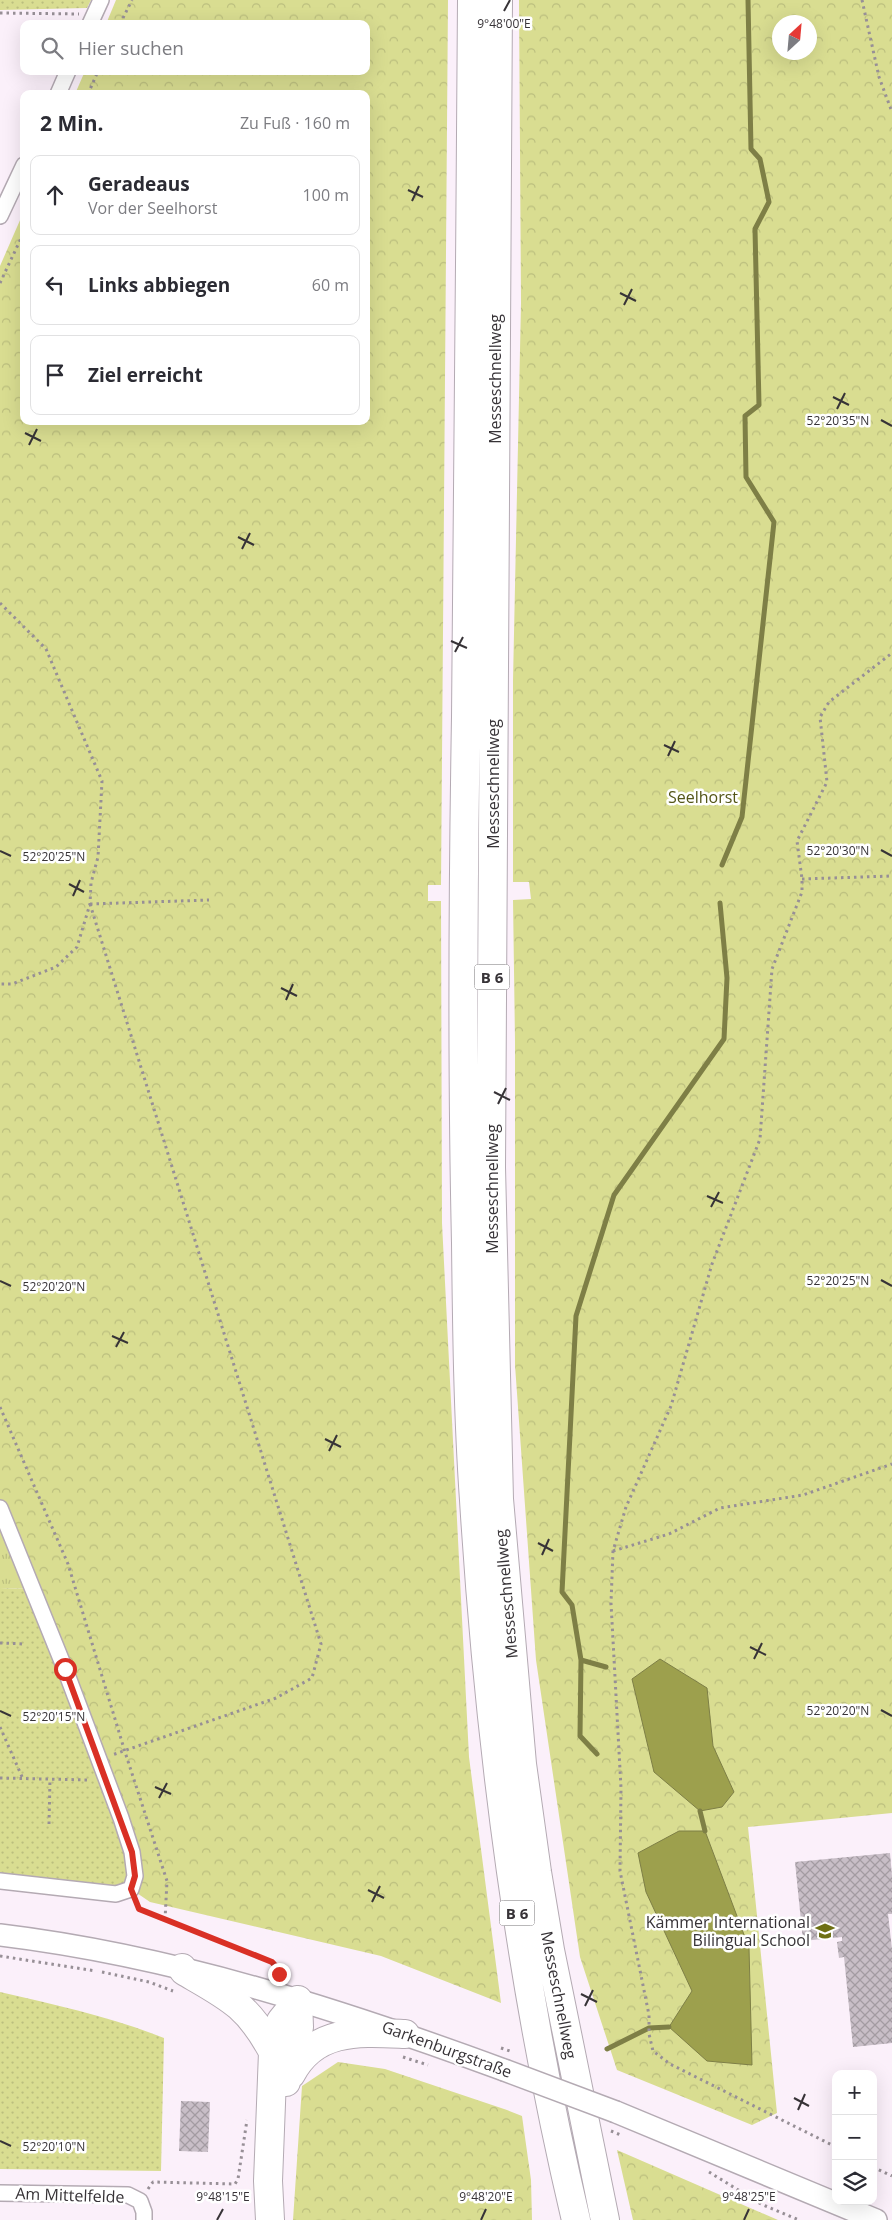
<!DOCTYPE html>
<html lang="de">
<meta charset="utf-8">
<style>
body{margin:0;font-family:"Open Sans",sans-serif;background:#f2f2f3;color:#2b2b33}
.controls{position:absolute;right:15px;bottom:15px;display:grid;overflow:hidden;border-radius:10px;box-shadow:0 5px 20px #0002}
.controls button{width:45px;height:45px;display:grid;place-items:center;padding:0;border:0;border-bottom:1px solid #e1e1e2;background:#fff;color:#2b2b33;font:25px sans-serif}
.compass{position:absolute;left:772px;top:15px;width:45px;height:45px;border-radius:50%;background:#fff;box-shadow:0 5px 20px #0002;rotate:26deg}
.stop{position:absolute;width:15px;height:15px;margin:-11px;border:4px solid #d93025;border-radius:50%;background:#fff}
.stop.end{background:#d93025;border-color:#fff;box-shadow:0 1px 5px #0008}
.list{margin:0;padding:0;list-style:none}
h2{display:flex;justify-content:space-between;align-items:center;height:65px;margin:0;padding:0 20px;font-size:21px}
h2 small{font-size:16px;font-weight:400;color:#7c7c81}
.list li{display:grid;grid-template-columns:32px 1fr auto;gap:15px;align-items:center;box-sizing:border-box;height:80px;margin:0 10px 10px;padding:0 10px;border:1px solid #e1e1e2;border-radius:10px}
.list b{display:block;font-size:19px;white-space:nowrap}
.list p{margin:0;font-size:16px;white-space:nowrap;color:#7c7c81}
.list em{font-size:16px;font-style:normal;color:#7c7c81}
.icon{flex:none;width:28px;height:28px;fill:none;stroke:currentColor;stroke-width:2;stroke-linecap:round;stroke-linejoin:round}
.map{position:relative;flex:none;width:892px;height:2220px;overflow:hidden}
.search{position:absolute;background:#fff;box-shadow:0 5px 20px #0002;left:20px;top:20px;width:350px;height:55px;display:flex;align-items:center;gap:12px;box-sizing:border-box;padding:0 18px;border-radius:10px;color:#7c7c81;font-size:19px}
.panel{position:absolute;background:#fff;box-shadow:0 5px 20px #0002;left:20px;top:90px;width:350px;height:335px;border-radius:10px}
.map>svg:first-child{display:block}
</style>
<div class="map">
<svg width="892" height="2220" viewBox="0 0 892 2220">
<defs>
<pattern id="grass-tufts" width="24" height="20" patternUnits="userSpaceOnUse" patternTransform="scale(1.25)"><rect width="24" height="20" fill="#d9dd91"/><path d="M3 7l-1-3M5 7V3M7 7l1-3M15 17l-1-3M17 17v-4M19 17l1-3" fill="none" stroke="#bbbe7e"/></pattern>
<pattern id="forest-crowns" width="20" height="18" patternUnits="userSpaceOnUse" patternTransform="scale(1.25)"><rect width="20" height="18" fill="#d9dd91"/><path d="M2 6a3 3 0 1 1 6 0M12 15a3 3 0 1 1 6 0" fill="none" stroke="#bbbe7e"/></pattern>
<pattern id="garden-dots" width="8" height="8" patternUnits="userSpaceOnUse" patternTransform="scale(1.25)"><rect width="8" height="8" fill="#d9dd91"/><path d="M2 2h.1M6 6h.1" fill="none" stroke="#bbbe7e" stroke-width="1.8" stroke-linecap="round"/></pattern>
<pattern id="building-cross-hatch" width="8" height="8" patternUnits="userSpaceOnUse" patternTransform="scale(1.25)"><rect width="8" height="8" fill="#c8bec7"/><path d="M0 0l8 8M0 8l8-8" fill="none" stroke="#a39ba2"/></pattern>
</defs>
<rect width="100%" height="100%" fill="#fbf0fa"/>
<path fill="url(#grass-tufts)" d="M0 1508 34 1589 0 1588Z"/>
<path fill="url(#forest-crowns)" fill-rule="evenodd" d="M116 0H448L441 885H428V901H441L442 1223 469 1757 501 2003 381 1956 150 1902 131 1889 0 1508V266L24 211V421H366V94H75L85 71H366V24H106Z
M519 0H892V1813L748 1827 777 2113 752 2125 617 2070 580 1957 536 1660 515 1365V1041L513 900 531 899 529 882H513V681L521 303ZM780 22H810V52H780Z
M338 2062 385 2069 507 2110 522 2116 531 2180 532 2220H293L302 2086Z
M617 2150 778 2220H633Z"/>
<path fill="url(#garden-dots)" d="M0 0H91L87 8 0 10Z
M0 1588 34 1589 121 1818 131 1889 0 1881Z
M0 1992C56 2005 111 2017 164 2038L161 2171 0 2169Z"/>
<path fill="#9da04d" stroke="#7e7f46" d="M660 1659 707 1688 713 1746 734 1792 722 1807 700 1811 654 1772 632 1679Z
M679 1831H705L749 1948 752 2065 707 2061 669 2027 692 1991 646 1892 638 1853Z"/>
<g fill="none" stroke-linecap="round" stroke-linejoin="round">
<path stroke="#7e7f46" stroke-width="5" d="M722 865 742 817 774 522 746 477 745 416 759 405 755 229 769 202 760 159 751 149 748 0
M581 1660 580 1736 597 1754
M606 1667 581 1660 572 1605 562 1592 576 1316 614 1195 724 1039 727 978 720 903
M700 1811 705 1831
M607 2049 649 2028 669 2027"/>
</g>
<path fill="url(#building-cross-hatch)" d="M890 1853 892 1876V1914H888L892 1949V2043L853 2047 844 1957 839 1958 837 1942 842 1941V1937L803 1941 795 1862Z
M181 2101 210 2102 208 2152 179 2151Z"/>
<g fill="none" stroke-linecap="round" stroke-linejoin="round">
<g stroke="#b4aab3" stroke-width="18">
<path id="street" d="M90 24 101 0
M58 94 68 71
M0 216 24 165
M0 1508 65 1669 121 1818 132 1852 135 1876 131 1889 116 1894 0 1881
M0 2193 128 2195 140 2201 144 2212V2220"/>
</g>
<g stroke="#b4aab3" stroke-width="24">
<path id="secondary" d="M0 1935C174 1956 341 2010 504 2070
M616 2112 876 2220"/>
</g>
<g stroke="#b4aab3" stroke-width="30">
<path id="highway" d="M472 0C470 239 469 478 466 717 463 892 462 1067 466 1243 467 1329 468 1415 474 1500 489 1742 520 1984 576 2220
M498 0 491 1167 499 1499 522 1764 537 1872 550 1950 605 2220
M182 1968 184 1971C229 1997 248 2005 273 2052
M291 2074C315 2028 360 2032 405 2034
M286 2082 299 2027 298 2000
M270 2220 268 2181 273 2052 281 2021 298 2000"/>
</g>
<path stroke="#978f96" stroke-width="3" stroke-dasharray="2.5 4" stroke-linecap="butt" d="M862 0 879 77 892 112
M0 13 79 14
M120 24 132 0
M88 94 98 71
M0 283 24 232
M0 603 46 649 102 781 98 857 91 883 90 904 77 947 56 967 12 984H0
M802 879 892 876
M90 904 321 1644 312 1678 276 1698 112 1755
M90 904 209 900
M0 1407 68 1564 125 1752 167 1881 165 1920
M613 1551 669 1534 720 1508 803 1495 892 1464
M0 1643 25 1644
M0 1727 23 1779
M0 1778 89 1780
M49 1824 50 1779
M136 1901 139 1909 272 1962 280 1971 279 1976
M0 1956 96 1971
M102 1972 149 1982 173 1991
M403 2057 428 2065
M836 2147 670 2064 653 2051 649 2034V2015L620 1871 621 1788 611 1603 613 1551 626 1507 671 1406 712 1264 760 1139 772 969 802 892V879L797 841 827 782 820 717 829 702 892 653
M873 2167 892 2176
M709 2172 761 2204 799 2220
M148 2189 153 2182 235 2184 238 2179 247 2120"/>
<use href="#street" stroke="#fff" stroke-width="15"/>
<use href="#secondary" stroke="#fff" stroke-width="21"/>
<use href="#highway" stroke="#fff" stroke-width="28"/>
<g stroke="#b4aab3" stroke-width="24" stroke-linecap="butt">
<path id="secondary-bridge" d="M504 2070 616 2112"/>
</g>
<path stroke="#978f96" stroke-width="3" stroke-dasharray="2.5 4" stroke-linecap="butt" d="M501 2048 510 2051
M611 2131 623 2136"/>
<use href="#secondary-bridge" stroke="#fff" stroke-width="21"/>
</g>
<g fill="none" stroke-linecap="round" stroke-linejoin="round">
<path stroke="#d93025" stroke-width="6" d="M65 1669 132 1852 135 1876 131 1889 139 1909 272 1962 280 1971 279 1974"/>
</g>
<path fill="none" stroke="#373337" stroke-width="2" d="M504 11 510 0M408 190 423 197M412 201 419 186M620 293 636 301M624 305 632 289M833 397 849 405M837 409 845 393M881 420 892 426M25 433 41 441M29 445 37 429M238 537 254 545M242 549 250 533M451 641 467 648M455 652 463 637M664 745 679 752M668 756 675 741M881 850 892 856M0 851 11 856M69 884 84 892M73 896 80 880M281 988 297 996M286 1000 293 984M494 1092 510 1100M498 1104 506 1088M707 1196 723 1203M711 1207 719 1192M881 1280 892 1286M0 1281 11 1286M112 1336 128 1343M116 1347 124 1332M325 1439 341 1447M329 1451 337 1435M538 1543 553 1551M542 1555 549 1539M750 1647 766 1655M754 1659 762 1643M881 1710 892 1716M0 1711 11 1716M155 1787 171 1794M159 1798 167 1783M368 1890 384 1898M372 1902 380 1886M581 1994 597 2002M585 2006 593 1990M794 2098 809 2106M798 2110 805 2094M0 2141 11 2146M217 2220 223 2209M481 2220 486 2209M744 2220 749 2209"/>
<defs>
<g id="school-bare" transform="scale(1.5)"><path d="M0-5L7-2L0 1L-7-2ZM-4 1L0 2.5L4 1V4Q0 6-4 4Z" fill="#6e7014" stroke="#fff" stroke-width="2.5" paint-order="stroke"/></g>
</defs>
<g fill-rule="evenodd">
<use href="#school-bare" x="825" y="1931"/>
</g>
<g text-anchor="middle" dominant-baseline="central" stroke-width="5" stroke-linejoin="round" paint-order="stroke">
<g fill="#fff" stroke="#737073" stroke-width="1">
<rect x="474.5" y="964.5" width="35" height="25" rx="4"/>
<rect x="499.5" y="1900.5" width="35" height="25" rx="4"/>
</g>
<g font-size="15" font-weight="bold" fill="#373337">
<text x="492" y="977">B 6</text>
<text x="517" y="1913">B 6</text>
</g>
<g font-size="16" fill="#373337" stroke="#fff">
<text transform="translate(495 379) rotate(-90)">Messeschnellweg</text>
<text transform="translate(493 784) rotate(-90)">Messeschnellweg</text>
<text transform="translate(492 1189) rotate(-90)">Messeschnellweg</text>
<text transform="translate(506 1594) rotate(-95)">Messeschnellweg</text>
<text transform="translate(559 1995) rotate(79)">Messeschnellweg</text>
<text transform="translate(447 2049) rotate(20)">Garkenburgstraße</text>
<text transform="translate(70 2195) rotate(2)">Am Mittelfelde</text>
</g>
<g font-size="16" fill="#545618" stroke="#fff">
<text x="703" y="797">Seelhorst</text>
</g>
<g font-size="16" fill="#373337" stroke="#fff" text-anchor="end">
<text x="810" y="1922">Kämmer International<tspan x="810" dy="18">Bilingual School</tspan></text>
</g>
</g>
<g font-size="12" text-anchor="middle" fill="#373337" stroke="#fff" stroke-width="5" stroke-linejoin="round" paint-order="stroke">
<text x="504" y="28">9°48'00"E</text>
<text x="838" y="425">52°20'35"N</text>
<text x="838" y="855">52°20'30"N</text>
<text x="54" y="861">52°20'25"N</text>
<text x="838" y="1285">52°20'25"N</text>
<text x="54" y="1291">52°20'20"N</text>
<text x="838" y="1715">52°20'20"N</text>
<text x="54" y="1721">52°20'15"N</text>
<text x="54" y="2151">52°20'10"N</text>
<text x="223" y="2201">9°48'15"E</text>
<text x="486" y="2201">9°48'20"E</text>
<text x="749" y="2201">9°48'25"E</text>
</g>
</svg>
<div class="controls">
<button>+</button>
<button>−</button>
<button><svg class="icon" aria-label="layers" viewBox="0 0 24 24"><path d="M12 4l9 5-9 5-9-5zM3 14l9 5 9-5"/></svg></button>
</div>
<svg class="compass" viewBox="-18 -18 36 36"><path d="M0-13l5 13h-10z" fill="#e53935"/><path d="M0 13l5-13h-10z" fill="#7c7c81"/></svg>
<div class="stop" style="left:65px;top:1669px"></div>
<div class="stop end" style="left:279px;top:1974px"></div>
<div class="search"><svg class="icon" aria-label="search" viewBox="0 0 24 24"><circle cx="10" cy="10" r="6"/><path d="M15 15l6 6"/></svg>Hier suchen</div>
<section class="panel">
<h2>2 Min.<small>Zu Fuß · 160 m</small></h2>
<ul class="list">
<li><svg class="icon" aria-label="ahead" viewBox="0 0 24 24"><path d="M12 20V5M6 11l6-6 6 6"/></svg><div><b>Geradeaus</b><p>Vor der Seelhorst</p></div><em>100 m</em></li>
<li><svg class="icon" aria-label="left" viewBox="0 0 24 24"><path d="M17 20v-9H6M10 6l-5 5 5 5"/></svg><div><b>Links abbiegen</b></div><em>60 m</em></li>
<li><svg class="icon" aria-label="arrive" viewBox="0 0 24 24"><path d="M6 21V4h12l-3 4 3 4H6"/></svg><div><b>Ziel erreicht</b></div></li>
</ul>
</section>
</div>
